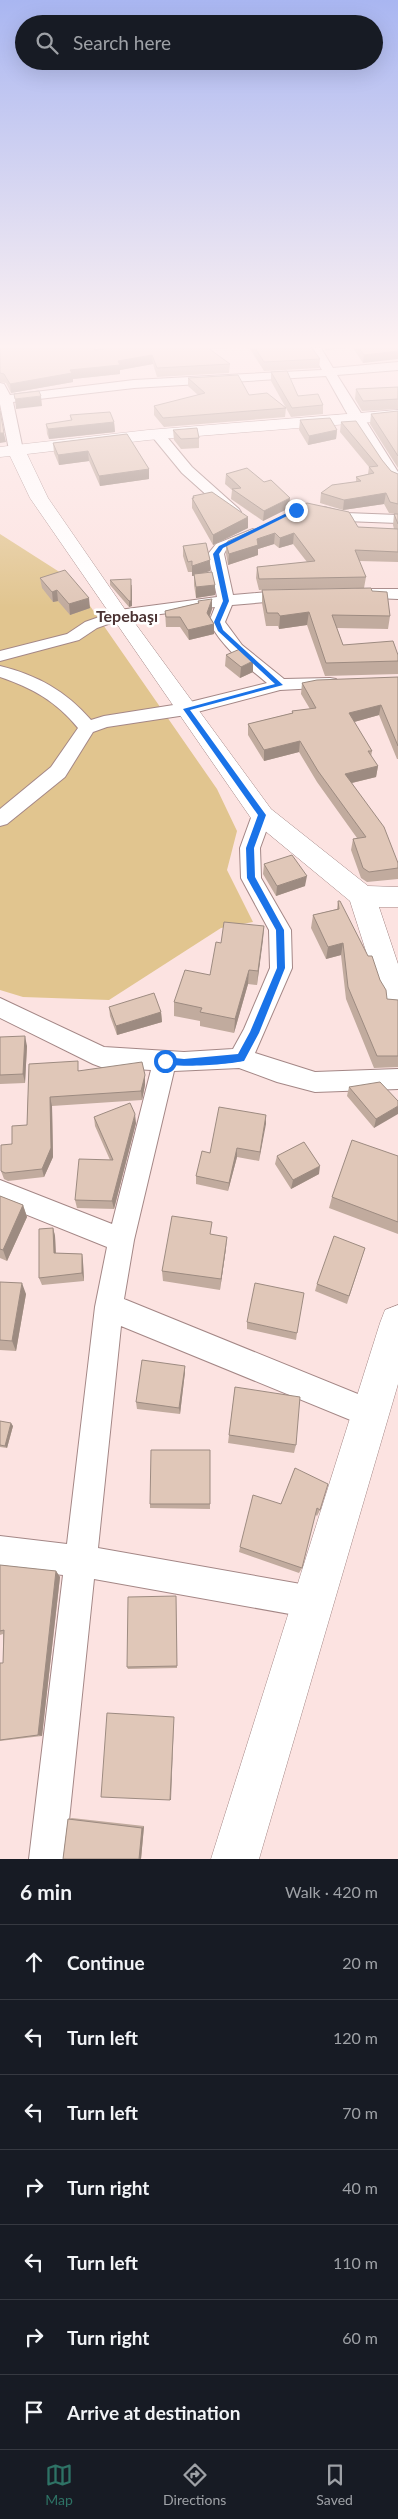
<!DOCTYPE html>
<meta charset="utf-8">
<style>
body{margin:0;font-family:Lato,sans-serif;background:#20242c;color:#f1f3f6}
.stop{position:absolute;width:15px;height:15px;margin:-11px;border:4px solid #1a73e8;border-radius:50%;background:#fff}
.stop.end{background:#1a73e8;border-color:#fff;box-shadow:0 1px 5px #0008}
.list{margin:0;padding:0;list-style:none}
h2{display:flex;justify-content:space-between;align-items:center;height:65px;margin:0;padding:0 20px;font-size:21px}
h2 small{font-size:16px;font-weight:400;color:#9ea1a6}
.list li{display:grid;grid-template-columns:32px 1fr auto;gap:15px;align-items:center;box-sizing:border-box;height:75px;padding:0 20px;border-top:1px solid #363941}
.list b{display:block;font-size:19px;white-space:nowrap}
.list em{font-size:16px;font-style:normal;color:#9ea1a6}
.icon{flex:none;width:28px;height:28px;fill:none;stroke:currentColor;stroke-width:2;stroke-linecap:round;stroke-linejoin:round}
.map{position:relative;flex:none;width:398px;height:1859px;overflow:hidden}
.search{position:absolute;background:#171b24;box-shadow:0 5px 20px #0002;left:15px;right:15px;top:15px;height:55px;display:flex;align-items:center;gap:12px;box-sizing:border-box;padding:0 18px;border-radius:28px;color:#9ea1a6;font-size:19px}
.sheet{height:590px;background:#171b24}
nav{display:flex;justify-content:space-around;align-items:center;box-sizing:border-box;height:70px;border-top:1px solid #363941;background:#171b24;font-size:14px;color:#9ea1a6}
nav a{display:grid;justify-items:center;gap:2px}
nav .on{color:#2e7265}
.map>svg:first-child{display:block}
</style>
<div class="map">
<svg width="398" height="1859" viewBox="0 0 398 1859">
<rect width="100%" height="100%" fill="#fce3e1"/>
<path fill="#e1c58f" d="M0 534 72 580 217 789 237 831 227 870 253 922 221 928 109 1000 23 997 0 990Z"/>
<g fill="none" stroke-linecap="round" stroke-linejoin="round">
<g stroke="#a48786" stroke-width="2">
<path id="street" d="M309 348H321L333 368 398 362V370L337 375 398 472V485C383 481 337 395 326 376L134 388 13 402 23 450 16 454 9 450 0 404V383L4 384 10 395 134 380 322 370Z
M157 430 162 431 192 467 239 509 241 512 239 515H229L182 473 150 434Z
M324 507 346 513 398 515V523L345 521 319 514 317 511Z
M253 529 260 533 258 536 226 550 224 554 233 595 290 590 298 595 290 600 232 605 225 622 242 645 284 679 330 678 336 679 339 683 336 687 280 690 186 715 107 727 93 732 65 777 7 824 0 826V809L51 767 78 728C56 701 32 688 0 677V666C37 675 66 691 91 720L104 716 186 703 267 683C245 665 223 648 209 622L215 607 122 619 97 628 79 640 0 661V651L67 634 85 622 119 610 217 597 208 554 216 544Z
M358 589H398V599L352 597 350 594 352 591Z
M262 808 269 810 272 815 260 848 261 878 291 930 292 968 255 1053 315 1072 398 1069V1089L315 1092 277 1082 239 1068 174 1071 134 1240 124 1299 380 1403 385 1413 380 1423 370 1428 121 1326 98 1548 312 1586 323 1591 328 1602 323 1613 312 1618 94 1579 65 1859H29L63 1575 0 1568V1536L67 1544 95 1307 107 1247 0 1204V1180L112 1224 151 1070 101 1067 93 1064 0 1018V998L104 1047 184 1052 233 1049 244 1029 270 968 269 930 241 878 240 848 252 815 255 810Z"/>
</g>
<g stroke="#a48786" stroke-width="1">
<path id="secondary" d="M398 410V420L148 440 27 454 48 498 126 611 271 809 368 886 398 887V907H379L398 964V1011L388 1007 379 992 350 901 253 821 30 498 10 456 0 457V447L16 445 148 430Z
M398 1305V1384L259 1859H211L380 1323 385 1310Z"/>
</g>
<use href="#street" fill="#fff" fill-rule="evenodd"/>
<use href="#secondary" fill="#fff" fill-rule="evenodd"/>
</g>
<path fill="#c1ab9e" d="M0 348 95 350 110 348H229L210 349 230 364 229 373 157 377 153 364 120 370V374L73 379V382L11 393 6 383 0 382Z
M247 348H312L320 359 319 368 264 371 250 349Z
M353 348H398L363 363Z
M271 372 298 396 323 405V414L291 417 271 381Z
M188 378 249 395 286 408 285 417 164 427 154 415V406L198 395 188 386Z
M398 387V409L362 411 355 399 356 389Z
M398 411V468L370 424 371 414Z
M70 415 114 422 115 432 49 439 47 434 46 424 71 421Z
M300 420 337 430 336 439 308 445 299 430Z
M341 422 382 460 391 471 398 474V562L359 561 366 577 364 588 259 590 256 578 257 567 307 562 293 544 279 548 274 544 258 549V555L228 565 226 554V544L269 523 394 529 393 525 394 514H395L389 513 384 504 343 510 320 503 321 493 356 482V477L368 474 369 467 340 432Z
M173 430 199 438V448L181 449 174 440Z
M127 434 149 469V479L100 486 89 461 59 465 54 453 53 443Z
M226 474 289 508 263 521 231 499 232 490 225 484Z
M193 496 248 517V528L213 545 192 508V498H193Z
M183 546 210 560V571L201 574 215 585V595L196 598 194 585V576H192V572H188L183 556Z
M40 578 90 608 70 615 58 601 53 602 42 588Z
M110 580 132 585V606L129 607 110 585Z
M262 590 372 591 390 616 388 629 337 628 343 645 398 655V674L325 676 307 625 279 629 278 626H266L262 603Z
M198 601 212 609 210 616 214 624V634L189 640 180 627H166L165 611 198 603Z
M226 655 253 672 240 678 225 666Z
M398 677V759H397L379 715 354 722 372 751 371 757 378 766 376 777 352 783 398 863V879L367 882 361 878 351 850 353 839 357 838 317 782 299 752 264 761 248 735V724L292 713V711L310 709 301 694 302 683Z
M264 864 305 886 276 896 263 874Z
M338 901 380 980 387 999 398 1000V1067L374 1068 346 999 341 955 326 959 311 928 313 915 337 909Z
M264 926 257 985 248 984 234 1033 200 1026V1021L174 1016V1002L210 975Z
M109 1007 161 1012 162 1022 117 1035 110 1016Z
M0 1037 27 1046 25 1083 0 1084Z
M29 1064 80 1071 145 1075V1085L142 1100 52 1106 53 1157 44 1177 8 1181 4 1179 1 1171 12 1144 27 1125Z
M349 1087 398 1101 374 1128 347 1096Z
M266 1115 259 1161 237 1157 228 1191 196 1184V1176L210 1153Z
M94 1117 136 1123 114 1209 77 1208 75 1200 110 1160 95 1126Z
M277 1156 319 1174 291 1189 275 1164Z
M398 1156V1234L329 1208 332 1197Z
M0 1196 23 1205 27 1217 7 1261 0 1258Z
M53 1228 55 1236 56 1253 82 1254 83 1262 84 1281 42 1285 39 1278Z
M211 1234 226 1248 220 1290 163 1281 162 1271Z
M365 1248 347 1304 315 1291 317 1284Z
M0 1282 26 1294 16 1351 0 1350Z
M247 1322 297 1333 296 1340 247 1329Z
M185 1366V1372L180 1414 137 1409 136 1402Z
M235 1387 296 1445 294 1453 228 1443Z
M0 1421 13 1426 7 1448 0 1447Z
M210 1450V1509L150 1508V1504Z
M295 1468 320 1510 317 1516 315 1514 302 1568 299 1573 239 1552 240 1547 281 1504Z
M0 1565 56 1571 60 1577 42 1736 0 1741V1663H3V1634L0 1635Z
M176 1596 177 1668 128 1669 127 1667Z
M72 1818 144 1826 141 1859H63L68 1819Z"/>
<path fill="#9d8b81" d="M200 348H229L200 350Z
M325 348H346L325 350Z
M398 351V359L363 363 364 355Z
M152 355 153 364 120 370V374L73 379V382L11 393 10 384 70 370Z
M41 396 42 406 16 409 15 399Z
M114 422 115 432 49 439 48 429Z
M337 430 336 439 308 445 309 436Z
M0 433H4L6 442 0 443Z
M88 451 89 461 59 465 58 455Z
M149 469V479L100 486 99 476Z
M386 493 384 504 343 510 344 500Z
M290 498 289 508 263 521 264 511Z
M248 517V528L213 545V535Z
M275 533 274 544 258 549V555L228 565 229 554 257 539Z
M294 533 293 544 279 548 280 538Z
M210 560V571L192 576V566Z
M132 585V606L129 607V601Z
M215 585V595L196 598V587Z
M57 590 58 601 53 602 52 592Z
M89 598 90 608 70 615 69 604Z
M212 599V609L207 623V613Z
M309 612 307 625 279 629 280 616Z
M214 624V634L189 640 188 630Z
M253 661V672L240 678 241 667Z
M381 705 379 715 347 724 349 713Z
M300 741 299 752 264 761V750Z
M378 766 376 777 343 785 345 774Z
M307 876 305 886 276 896 277 886Z
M264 926 263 940 257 985 258 971Z
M343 943 341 955 326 959 328 947Z
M249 970 248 984 234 1033 235 1019Z
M161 1012 162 1022 117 1035 116 1026Z
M25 1036 27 1046 25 1083 23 1074Z
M145 1075V1085L142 1100 141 1091Z
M50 1097 52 1106 53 1157 44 1177 42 1169Z
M398 1106V1114L374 1128 376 1119Z
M135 1114 136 1123 114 1209 112 1201Z
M266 1115V1124L259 1161 260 1152Z
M237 1148V1157L228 1191 229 1183Z
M320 1166 319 1174 291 1189 293 1180Z
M23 1205 27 1217 7 1261 3 1250Z
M53 1228 55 1236 56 1261 54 1253Z
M227 1237 226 1248 220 1290 221 1279Z
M82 1254 83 1262 84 1281 82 1273Z
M22 1283 26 1294 16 1351 12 1341Z
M185 1366V1372L180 1414 179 1408Z
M11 1423 13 1426 7 1448 5 1446Z
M56 1571 60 1577 42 1736 38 1735Z
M174 1717V1718L171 1800H170Z
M144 1826 141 1859H139L142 1828Z"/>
<path fill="#e0c7b8" stroke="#9d8b81" d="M0 348H94L95 350 110 348H208L230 364 157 368 152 355 118 361 120 365 70 370 72 373 10 384 4 374 0 373Z
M255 348H312L320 359 264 362Z
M359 348H398V351L364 355Z
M287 371 298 396 318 394 323 405 292 408 271 372Z
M238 375 249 395 267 393 286 408 163 418 154 406 205 393 188 378Z
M398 387V399L363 401 356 389Z
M39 391 41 396 15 399 14 394Z
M0 411 4 433H0Z
M398 411V456L371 414Z
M110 412 114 422 48 429 46 424 72 420 70 415Z
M330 418 337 430 309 436 300 420Z
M356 421 382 460 391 471 398 474V504L390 502 386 493 344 500 321 493 332 485 361 481 356 477 374 473 369 467 378 466 341 422Z
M197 428 199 438 181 439 173 430Z
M127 434 149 469 99 476 88 451 58 455 53 443Z
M247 468 264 482 271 480 290 498 264 511 232 489 241 488 226 474Z
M212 492 248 517 213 535 192 498H194L193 496Z
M307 503 349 512 358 527 398 529V552L355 550 366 577 259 579 257 567 315 561 294 533 280 538 275 533 257 539 258 545 229 554 226 544 228 541 269 523Z
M394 514H398V524Z
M206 543 210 560 192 566V561L188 562 183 546Z
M65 570 89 598 69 604 57 590 52 592 40 578Z
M212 572 215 585 196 587 194 574Z
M131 579V601H129L110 580Z
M371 588 372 591 387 592 390 616 332 615 343 645 393 641 398 655V661L326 663 309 612 280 616 278 613H267L262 590Z
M212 599 207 613 214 624 188 630 180 617H166L165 611 199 603 198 601Z
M240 649 253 661 241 667 226 655Z
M398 677V746L381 705 349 713 372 751H368L378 766 345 774 384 827 398 863V868L369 872 363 868 353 839 366 837 318 771 300 741 264 750 248 724 293 713 292 711 316 708 302 683 317 680Z
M292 855 307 876 277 886 264 864Z
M338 901H340L368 956H372L380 980 386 990 387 999 398 1000V1056H377L348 987 343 943 328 947 313 915 339 909Z
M224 922 264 926 258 971 249 970 235 1019 200 1012 202 1008 174 1002 185 970 210 975 216 942 221 943Z
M154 993 161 1012 116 1026 109 1007Z
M25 1036 23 1074 0 1075V1037Z
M78 1061V1071L142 1062 145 1075 141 1091 50 1097 51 1148 42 1169 5 1173 1 1171V1145L12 1144V1126L27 1125 29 1064Z
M380 1082 398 1101V1106L376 1119 349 1087Z
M130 1103 135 1114 112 1201 75 1200 79 1159 113 1160 94 1117Z
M219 1107 266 1115 260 1152 237 1148 229 1183 196 1176 202 1151 210 1153Z
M352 1140 398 1156V1222L332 1197Z
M304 1142 320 1166 293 1180 277 1156Z
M0 1196 23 1205 3 1250 0 1249Z
M172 1216 212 1222 210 1234 227 1237 221 1279 162 1271Z
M53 1228 54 1253 82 1254V1273L39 1278V1229Z
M334 1236 365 1248 349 1296 317 1284Z
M0 1282 22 1283 12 1341 0 1340Z
M255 1283 304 1293 297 1333 247 1322Z
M142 1360 185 1366 179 1408 136 1402Z
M235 1387 300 1397 296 1445 229 1435Z
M0 1421 11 1423 5 1446 0 1445Z
M151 1450H210V1504H150Z
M295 1468 328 1484 320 1510 317 1508 302 1568 240 1547 253 1495 281 1504Z
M0 1565 56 1571 38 1735 0 1740V1663H3L4 1630 0 1631Z
M176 1596 177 1666 127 1667 128 1597Z
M107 1713 174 1717 170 1800 101 1797Z
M68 1819 142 1828 139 1859H63Z"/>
<linearGradient id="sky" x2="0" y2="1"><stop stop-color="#a9b6f1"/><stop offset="0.57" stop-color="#fef2f2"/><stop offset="1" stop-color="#fef2f2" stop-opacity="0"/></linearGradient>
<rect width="398" height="608" fill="url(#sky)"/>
<path fill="#1a73e8" d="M295 509 299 510 223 548 219 554 229 601 220 622 223 630 283 685 190 710 266 815 254 848 255 877 284 930 285 968 259 1033 244 1061C231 1064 168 1070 161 1061L165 1057 184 1059 238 1054 250 1032 277 968 276 930 247 878 246 848 258 815 183 709 275 684 218 631 214 622 223 601 213 554 219 546Z"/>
<g text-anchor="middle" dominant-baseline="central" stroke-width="5" stroke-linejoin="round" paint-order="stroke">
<g font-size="16" font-weight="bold" fill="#4b3333" stroke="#fff">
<text x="127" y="615">Tepebaşı</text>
</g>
</g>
</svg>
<div class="stop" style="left:165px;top:1061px"></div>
<div class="stop end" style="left:296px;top:510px"></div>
<div class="search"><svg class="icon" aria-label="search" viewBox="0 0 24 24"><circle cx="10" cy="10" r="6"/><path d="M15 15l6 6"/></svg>Search here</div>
</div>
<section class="sheet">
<h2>6 min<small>Walk · 420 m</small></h2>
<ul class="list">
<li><svg class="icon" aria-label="ahead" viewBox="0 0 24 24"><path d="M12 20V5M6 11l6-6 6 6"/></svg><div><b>Continue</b></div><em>20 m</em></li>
<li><svg class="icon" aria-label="left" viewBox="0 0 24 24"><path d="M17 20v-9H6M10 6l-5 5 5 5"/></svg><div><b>Turn left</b></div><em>120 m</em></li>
<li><svg class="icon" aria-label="left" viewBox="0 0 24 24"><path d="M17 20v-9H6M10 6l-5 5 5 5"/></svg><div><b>Turn left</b></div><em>70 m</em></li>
<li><svg class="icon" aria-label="right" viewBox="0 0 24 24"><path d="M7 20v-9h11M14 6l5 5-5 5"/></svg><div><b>Turn right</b></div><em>40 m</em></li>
<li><svg class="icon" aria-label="left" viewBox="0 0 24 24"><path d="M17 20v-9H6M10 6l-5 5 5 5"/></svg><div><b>Turn left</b></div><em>110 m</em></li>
<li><svg class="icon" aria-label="right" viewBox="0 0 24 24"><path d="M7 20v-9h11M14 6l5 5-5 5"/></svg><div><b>Turn right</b></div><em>60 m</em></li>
<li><svg class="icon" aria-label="arrive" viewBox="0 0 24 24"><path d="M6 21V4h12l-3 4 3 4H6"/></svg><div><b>Arrive at destination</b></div></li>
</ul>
</section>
<nav>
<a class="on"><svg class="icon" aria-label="map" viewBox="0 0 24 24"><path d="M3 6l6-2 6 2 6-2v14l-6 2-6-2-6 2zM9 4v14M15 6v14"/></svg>Map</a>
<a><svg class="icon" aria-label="directions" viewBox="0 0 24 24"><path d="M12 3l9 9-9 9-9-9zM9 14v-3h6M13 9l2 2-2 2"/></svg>Directions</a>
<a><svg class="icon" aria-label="saved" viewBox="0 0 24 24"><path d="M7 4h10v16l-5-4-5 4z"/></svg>Saved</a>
</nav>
